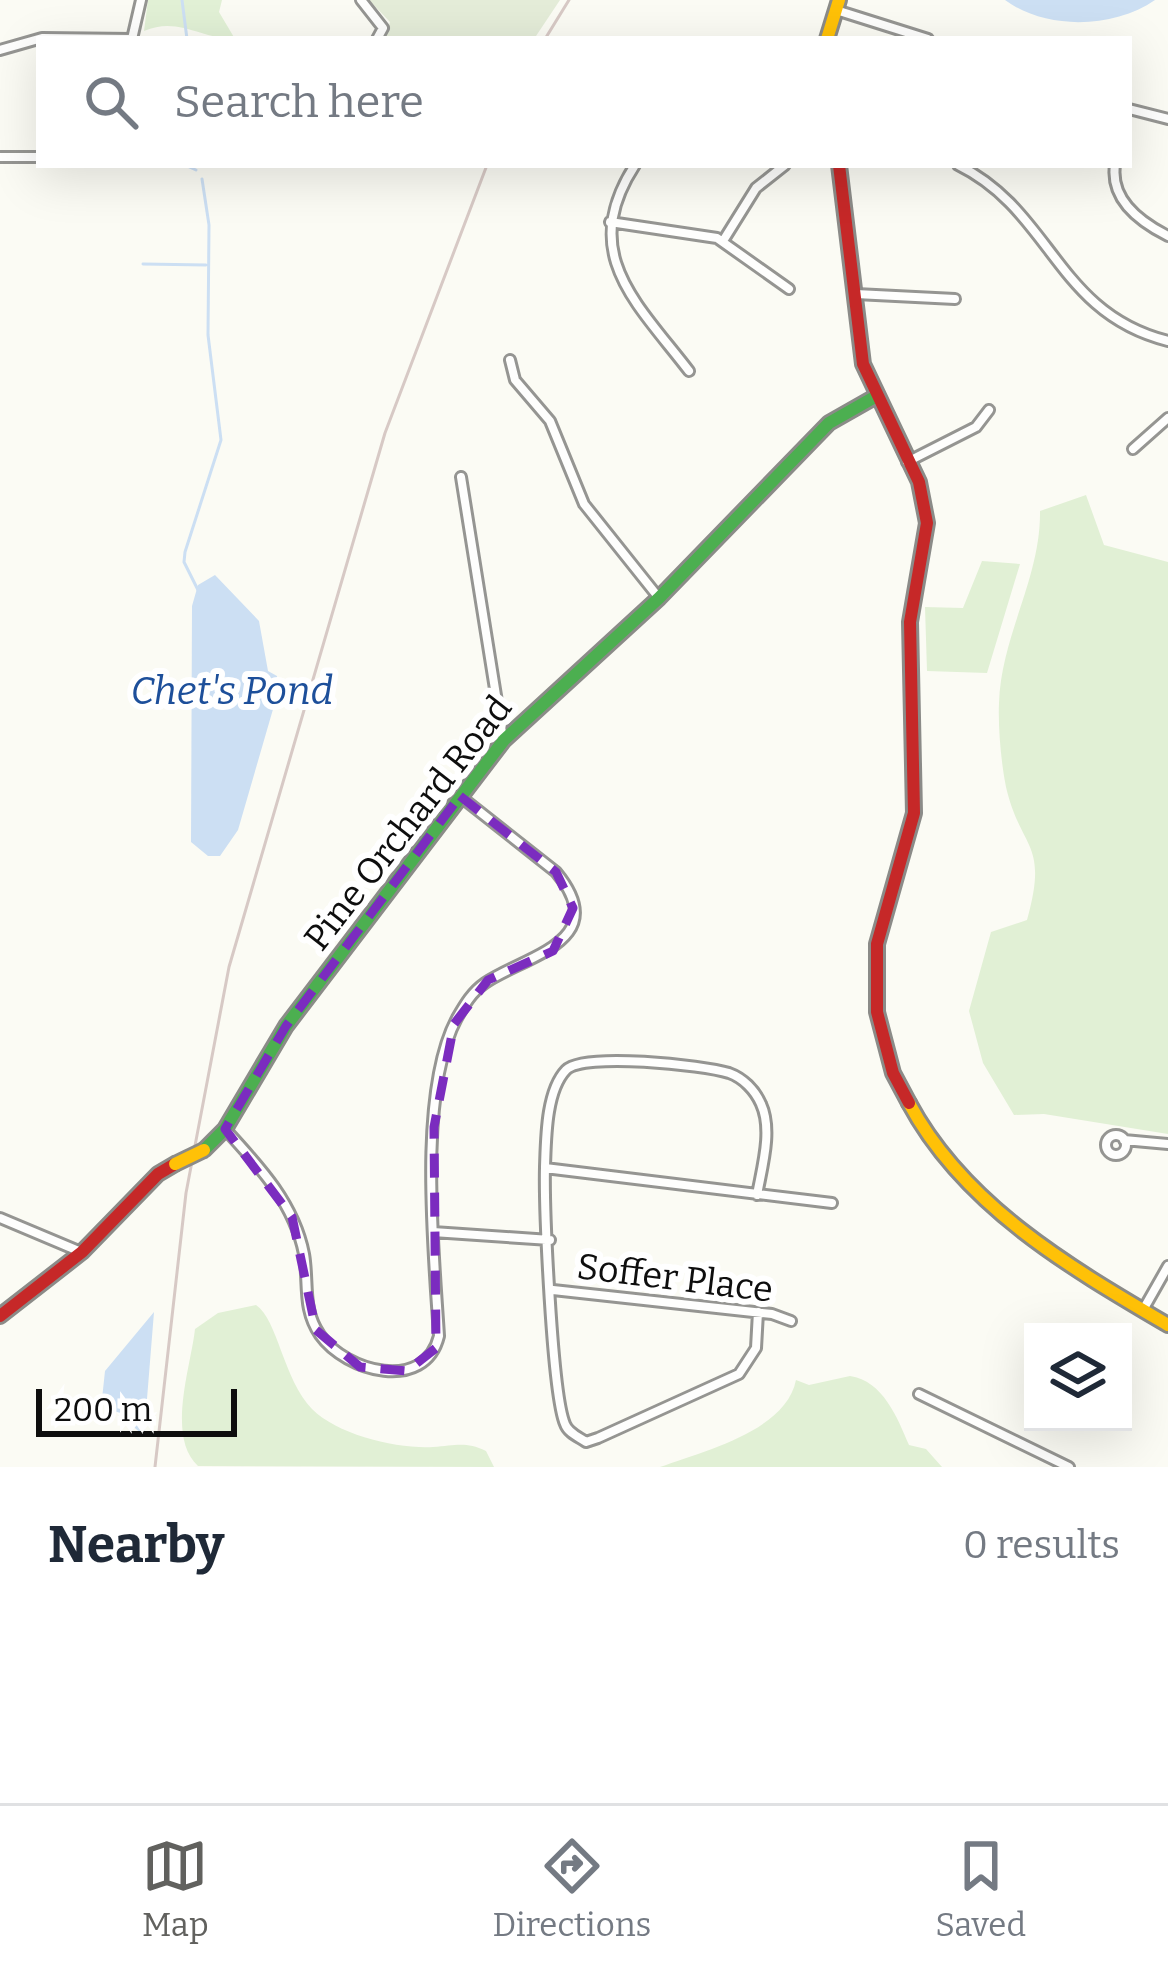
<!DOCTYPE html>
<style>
body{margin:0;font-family:Bitter,serif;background:#f6f6f7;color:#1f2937}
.controls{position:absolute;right:36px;bottom:36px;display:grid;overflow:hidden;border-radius:0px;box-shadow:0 12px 48px #0002}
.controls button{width:108px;height:108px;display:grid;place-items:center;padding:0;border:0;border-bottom:3px solid #e0e1e3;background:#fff;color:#1f2937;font:60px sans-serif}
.scale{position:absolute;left:36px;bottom:30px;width:201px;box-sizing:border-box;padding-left:12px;border:6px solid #0e0e0e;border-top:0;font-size:33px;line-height:42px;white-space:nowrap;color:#0e0e0e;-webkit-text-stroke:9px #fff;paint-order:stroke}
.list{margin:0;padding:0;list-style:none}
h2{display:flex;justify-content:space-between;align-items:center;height:156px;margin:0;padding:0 48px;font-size:51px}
h2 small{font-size:39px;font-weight:400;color:#747a83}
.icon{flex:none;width:66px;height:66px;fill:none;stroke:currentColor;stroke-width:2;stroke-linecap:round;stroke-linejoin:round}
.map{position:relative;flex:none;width:1168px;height:1467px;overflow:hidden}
.search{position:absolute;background:#fff;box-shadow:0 12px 48px #0002;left:36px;right:36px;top:36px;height:132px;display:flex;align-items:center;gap:30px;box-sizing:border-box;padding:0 42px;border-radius:0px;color:#747a83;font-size:45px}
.sheet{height:336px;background:#fff}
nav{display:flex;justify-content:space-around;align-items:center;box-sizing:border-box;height:168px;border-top:3px solid #e0e1e3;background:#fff;font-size:33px;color:#747a83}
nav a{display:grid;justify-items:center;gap:6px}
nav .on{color:#61615e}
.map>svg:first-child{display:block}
</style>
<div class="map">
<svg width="1168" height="1467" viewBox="0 0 1168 1467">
<rect width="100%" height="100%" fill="#fbfbf4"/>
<path fill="#e1f0d5" d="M148 0H222L219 12 235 39C201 39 178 16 144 31Z
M1086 495 1104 545 1168 562V1134L1044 1114 1014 1115 983 1063 969 1011 991 932 1027 920C1049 841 1021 851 1006 787 1001 762 998 728 999 703 1001 636 1041 578 1040 511Z
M982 561 1020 564 987 673 927 671 925 607 963 608Z
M256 1305C278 1320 283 1379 312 1409 338 1435 397 1449 433 1447 455 1446 465 1441 486 1451L494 1467 198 1466C166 1437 191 1366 195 1329L218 1313Z
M850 1376C883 1381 897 1417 909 1445L926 1449 942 1467H660C704 1451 786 1431 796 1380L809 1385Z"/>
<path fill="#e4ecd8" d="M369 0H560L534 39H385L390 22Z"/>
<path fill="#ccdff3" d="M1005 0H1155C1113 29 1045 30 1005 0Z
M215 575 259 621 268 671 277 676 278 692 238 830 220 856H208L191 842 192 606 198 585Z
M154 1312 144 1436 102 1399 105 1371Z"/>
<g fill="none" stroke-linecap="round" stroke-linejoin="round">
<path stroke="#ccdff3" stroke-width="3" d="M182 0 187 39
M185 165 196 170
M143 264 206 265
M198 590 184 562 185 552 221 440 208 335 209 225 202 179"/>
<g stroke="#959592" stroke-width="14">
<path id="street" d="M361 0 383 28 377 39
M836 10 928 39
M132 39 141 0
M0 50 42 38 132 39
M1129 109 1168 119
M0 157H39
M635 165C578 253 636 302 689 371
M958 165C1052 211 1056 313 1168 341
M1115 165C1110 200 1140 222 1168 236
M610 222 717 238 789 289
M723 241 756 188 785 165
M856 294 955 299
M510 360 515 380 550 421 584 504 659 598
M1133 449 1168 418
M907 462 976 427 989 410
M461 477 503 739
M225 1129C259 1166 294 1203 304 1254 309 1283 302 1309 320 1335 346 1372 425 1393 439 1336 434 1252 417 1092 457 1018 465 1004 472 992 485 983 524 956 614 942 556 872L461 797
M1106 1145a10 10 0 1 1 20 0a10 10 0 1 1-20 0Z
M1124 1140 1168 1144
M545 1168 832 1203
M757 1195C762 1167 773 1130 761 1104 755 1090 743 1078 729 1073 703 1065 583 1052 566 1070 546 1091 546 1138 545 1167 544 1207 552 1394 565 1424 568 1433 579 1437 586 1442L598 1438 739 1374 756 1348 758 1312
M0 1218 81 1252
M433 1232 550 1240
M553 1290 772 1314 791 1321
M1143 1310 1168 1266
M919 1394 1069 1467"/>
</g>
<g stroke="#8b8b88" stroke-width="18">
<path id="fast" d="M204 1150 225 1129 286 1026 504 740 659 598 829 423 873 398"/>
</g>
<g stroke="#8b8b88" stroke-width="18">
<path id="slow" d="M827 39 839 0
M909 1103C964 1206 1071 1268 1168 1325"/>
</g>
<g stroke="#8b8b88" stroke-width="18">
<path id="jam" d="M839 165 863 364 919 482 927 523 910 622 914 813 877 944V1012L893 1073 909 1103
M0 1316 82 1252 158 1174 175 1164"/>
</g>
<use href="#street" stroke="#fefefd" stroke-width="8"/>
<use href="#fast" stroke="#4caf50" stroke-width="12"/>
<use href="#slow" stroke="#ffc107" stroke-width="12"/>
<use href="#jam" stroke="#c62828" stroke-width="12"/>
<path stroke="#d7c9c5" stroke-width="3" d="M545 39 569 0
M155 1467 186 1193 229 967 385 433 487 165"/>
<g stroke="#8b8b88" stroke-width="18" stroke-linecap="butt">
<path id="slow-bridge" d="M175 1164 204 1150"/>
</g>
<use href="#slow-bridge" stroke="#ffc107" stroke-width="12"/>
</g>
<path fill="none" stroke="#7b2cbf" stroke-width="9" stroke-dasharray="24 15" stroke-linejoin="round" d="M460 796 556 872 573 908 553 951 488 980 454 1024 434 1127 436 1348 407 1371 360 1367 316 1330 292 1217 225 1129 286 1026Z"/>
<g text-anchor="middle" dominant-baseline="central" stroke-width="12" stroke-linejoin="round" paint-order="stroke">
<g font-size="36" fill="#0e0e0e" stroke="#fff">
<text transform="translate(408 823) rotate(-52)">Pine Orchard Road</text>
<text transform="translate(675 1278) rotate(7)">Soffer Place</text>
</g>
<g font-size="39" font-style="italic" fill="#1d4f9a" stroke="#fff">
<text x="232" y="691">Chet's Pond</text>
</g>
</g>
</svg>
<div class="controls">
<button><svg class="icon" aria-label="layers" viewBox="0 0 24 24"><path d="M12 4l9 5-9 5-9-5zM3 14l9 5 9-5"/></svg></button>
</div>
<div class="scale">200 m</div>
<div class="search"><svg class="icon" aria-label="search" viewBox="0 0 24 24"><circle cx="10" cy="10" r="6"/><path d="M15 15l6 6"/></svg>Search here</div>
</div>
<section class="sheet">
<h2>Nearby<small>0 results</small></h2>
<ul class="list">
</ul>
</section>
<nav>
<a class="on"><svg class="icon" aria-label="map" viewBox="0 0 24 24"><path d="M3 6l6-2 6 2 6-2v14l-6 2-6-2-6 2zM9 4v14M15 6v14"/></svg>Map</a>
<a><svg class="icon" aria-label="directions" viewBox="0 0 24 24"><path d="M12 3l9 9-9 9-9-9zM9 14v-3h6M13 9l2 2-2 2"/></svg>Directions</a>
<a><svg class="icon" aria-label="saved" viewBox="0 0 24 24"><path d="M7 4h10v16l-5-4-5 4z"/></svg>Saved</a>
</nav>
